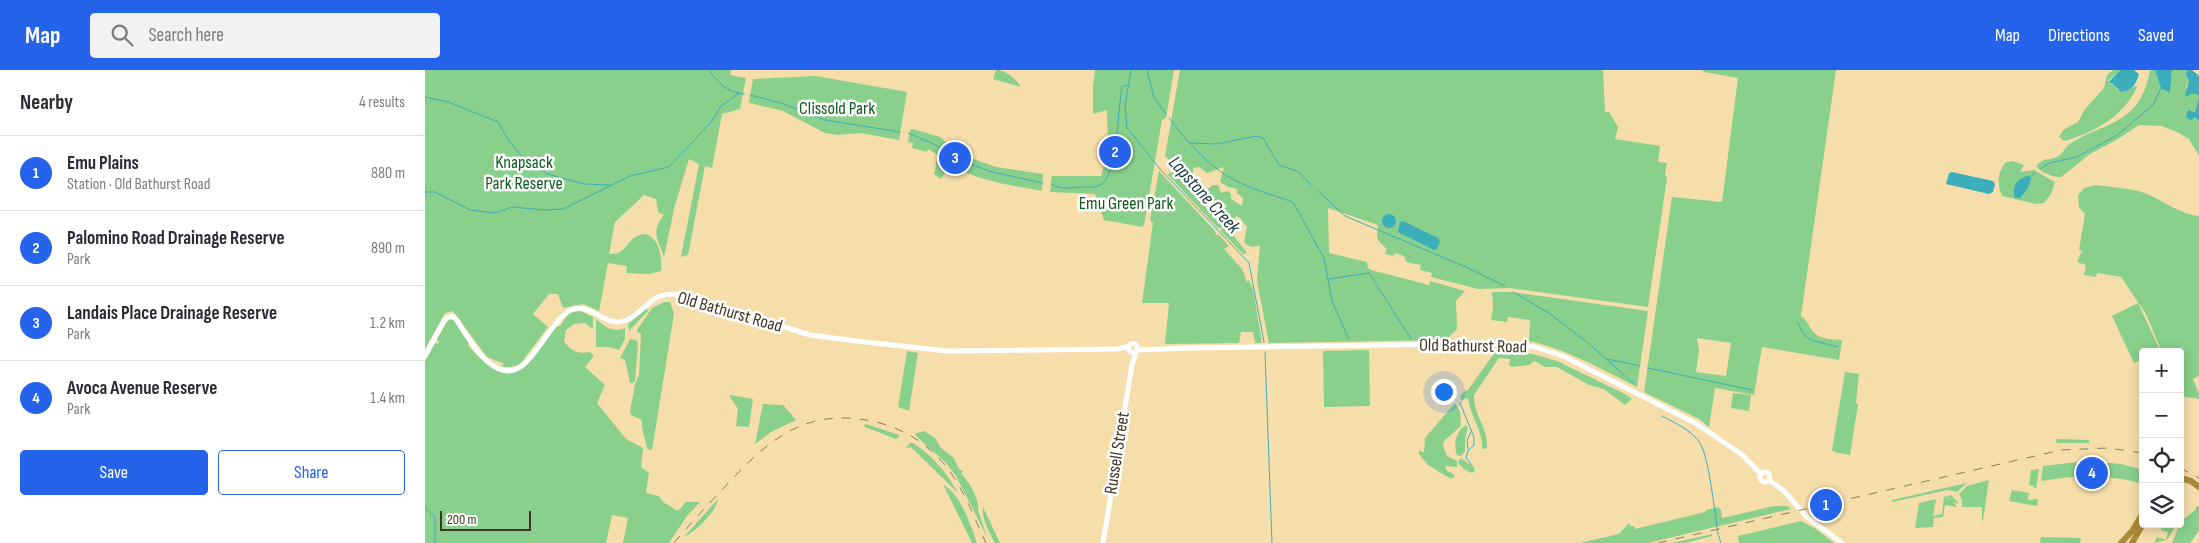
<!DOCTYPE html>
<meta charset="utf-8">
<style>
body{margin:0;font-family:"Sofia Sans Condensed",sans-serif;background:#f2f2f3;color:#2b2b33}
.controls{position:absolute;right:15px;bottom:15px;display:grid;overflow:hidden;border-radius:5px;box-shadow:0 2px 12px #0003}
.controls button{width:45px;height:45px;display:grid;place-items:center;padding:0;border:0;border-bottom:1px solid #e1e1e2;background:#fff;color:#2b2b33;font:25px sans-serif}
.scale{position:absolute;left:15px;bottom:12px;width:91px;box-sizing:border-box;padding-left:5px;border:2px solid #3f3521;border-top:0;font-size:14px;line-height:18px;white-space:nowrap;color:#3f3521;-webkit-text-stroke:4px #fff;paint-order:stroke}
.you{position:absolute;left:1018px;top:321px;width:18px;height:18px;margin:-12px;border:4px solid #fff;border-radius:50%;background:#1a73e8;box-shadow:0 0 0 8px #1a73e833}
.badge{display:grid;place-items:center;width:32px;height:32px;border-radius:50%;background:#2563eb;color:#fff;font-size:16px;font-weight:700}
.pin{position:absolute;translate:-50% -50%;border:2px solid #fff;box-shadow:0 1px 5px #0006}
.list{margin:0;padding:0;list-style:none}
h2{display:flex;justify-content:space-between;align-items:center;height:65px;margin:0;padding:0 20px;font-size:21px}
h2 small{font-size:16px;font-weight:400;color:#7c7c81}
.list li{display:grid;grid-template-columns:32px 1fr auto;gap:15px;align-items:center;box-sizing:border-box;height:75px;padding:0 20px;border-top:1px solid #e1e1e2}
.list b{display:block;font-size:19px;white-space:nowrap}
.list p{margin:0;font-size:16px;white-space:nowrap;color:#7c7c81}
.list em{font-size:16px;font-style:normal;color:#7c7c81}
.actions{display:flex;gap:10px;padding:15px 20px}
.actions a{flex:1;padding:11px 0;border:1px solid #2563eb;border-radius:5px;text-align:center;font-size:18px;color:#2563eb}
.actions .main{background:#2563eb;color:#fff}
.icon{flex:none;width:28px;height:28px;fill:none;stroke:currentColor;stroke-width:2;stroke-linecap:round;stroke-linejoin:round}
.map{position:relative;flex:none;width:1774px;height:473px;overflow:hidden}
header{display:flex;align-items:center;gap:30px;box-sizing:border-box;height:70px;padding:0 25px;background:#2563eb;color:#fff}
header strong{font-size:24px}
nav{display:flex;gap:28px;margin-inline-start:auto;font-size:18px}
.search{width:350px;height:45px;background:#f2f2f3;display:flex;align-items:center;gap:12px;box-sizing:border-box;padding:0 18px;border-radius:5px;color:#7c7c81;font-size:19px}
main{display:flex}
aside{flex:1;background:#fff}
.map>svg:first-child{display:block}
</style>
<header>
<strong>Map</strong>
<div class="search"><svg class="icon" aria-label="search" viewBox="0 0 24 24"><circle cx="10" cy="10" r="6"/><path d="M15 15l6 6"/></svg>Search here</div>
<nav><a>Map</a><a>Directions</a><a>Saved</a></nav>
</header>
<main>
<aside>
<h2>Nearby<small>4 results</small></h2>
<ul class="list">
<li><span class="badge">1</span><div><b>Emu Plains</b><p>Station · Old Bathurst Road</p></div><em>880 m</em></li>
<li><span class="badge">2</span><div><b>Palomino Road Drainage Reserve</b><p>Park</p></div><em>890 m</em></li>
<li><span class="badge">3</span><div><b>Landais Place Drainage Reserve</b><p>Park</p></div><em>1.2 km</em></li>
<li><span class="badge">4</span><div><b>Avoca Avenue Reserve</b><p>Park</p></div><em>1.4 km</em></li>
</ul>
<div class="actions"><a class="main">Save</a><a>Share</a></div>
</aside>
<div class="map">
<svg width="1774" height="473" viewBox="0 0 1774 473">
<rect width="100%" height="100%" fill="#f6deab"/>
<path fill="#88d08c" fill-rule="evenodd" d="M0 0H306L305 5 321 8 315 39 297 44 287 98 280 96 263 185 256 187 274 94 264 89 250 135 239 187C233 169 225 162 239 145L233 142 231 129 219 125 190 152 184 184C205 185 200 165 221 164 235 169 237 188 236 201L224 204 201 203 202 196 183 193 174 241 158 234 138 238 133 224H124L108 244 123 257 96 293C90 297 83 298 76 296L79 294 62 287 28 241 20 243 0 279Z
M571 0C581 0 591 9 596 17L568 9Z
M670 0H749L741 48 737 50 719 155 717 157 679 150 670 124 625 122 627 106H676L683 81 682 40 668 44V17Z
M755 0H1178L1180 42H1184L1193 57 1190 69 1235 76 1233 92 1242 93 1240 105 1242 108 1223 237 1085 218 1053 219 1006 207 1007 203 995 200 996 195 981 192 979 186 970 183 968 186 960 184 962 179C952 170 951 170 953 155L903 138 904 183 942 192 943 198 946 200 1004 215 1005 211 1040 221 1031 231 1032 259 1021 270 844 273 832 211 835 175C829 178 823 177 819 172L822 157 815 148 811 146 808 153 811 157 809 166 822 183 818 184 795 160 798 158H793L742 104 751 101 746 92 740 86ZM774 97 782 103 799 97 795 112 803 117 812 119V123L818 128 817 136 806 129V124L803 121 796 123 793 115H788L777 123C783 129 794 130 802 136L799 139 795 138 784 143 770 118 764 113 768 108V98Z
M1277 0H1411L1376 246C1381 249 1383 254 1386 259 1393 270 1406 269 1417 270L1414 290 1337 277 1329 325 1290 318 1284 357 1274 349 1219 322 1247 127 1297 132 1313 8 1279 2ZM1272 268 1306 273 1301 306 1271 302 1274 281Z
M1688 0H1695L1683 11 1685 14 1687 13 1693 20 1699 22 1710 16 1712 17C1699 46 1669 63 1639 71L1634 67 1638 60 1653 52 1660 39 1679 18 1682 5Z
M1725 0H1730L1745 23 1747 0H1762L1761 5 1764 11 1761 18 1765 24H1772L1774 26 1770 42 1766 40 1774 51V86L1764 69 1752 62 1737 56 1714 55 1693 69 1665 84 1636 107C1629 108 1615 102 1611 96 1620 86 1625 91 1634 86 1638 83 1640 77 1645 74 1682 50 1715 56 1725 0Z
M391 6 482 22 474 70 435 63 412 65 400 63 358 41 325 33 324 32 328 9Z
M488 59 515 67 534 84 571 97 618 104 617 121C584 115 554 111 525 95L516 109 509 104 513 85 503 79 502 82 487 78 488 73 483 72 485 60Z
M1588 91 1599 95 1595 102 1609 100 1630 112 1626 124 1619 133 1611 134 1577 126C1572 113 1572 103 1581 92Z
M734 101 790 161 791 165H794L804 176 799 179 817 199 822 212 824 210 828 219 837 273H830L828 262H816L814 273 740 274 744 233H717L728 153 725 150Z
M1671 115C1685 117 1700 118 1713 121 1735 127 1752 144 1774 146V306L1768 309 1774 323V329L1755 326V282H1737L1721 244 1696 207 1672 203 1671 207 1659 205 1661 195 1652 192 1657 181 1654 180 1660 144 1654 137 1653 125 1659 118Z
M1067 222H1086L1223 241 1212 317C1176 299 1144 280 1104 271L1105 250 1083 247 1082 252 1066 250 1068 238Z
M239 232H245L249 244 227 380 222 379C221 369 216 361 217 350L206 345 205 342 210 314 214 305 216 264 212 262V260L227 238Z
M1713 233 1735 280 1718 282V289L1709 293 1687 246Z
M220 239 224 240 223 241 204 261 203 254Z
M155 241 168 247V259L160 253 149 254 141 260 139 271C146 282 154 284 165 282L169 286 160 297 180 315 172 333 201 369 218 378 216 397 224 403 221 423 234 426 238 432 253 441 261 432H275L262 446 244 473H198L203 448 187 445 181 473H0V291L10 273 13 274 14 271 11 270 24 249 29 250 44 273 43 275C54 290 81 312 99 297 111 287 121 270 131 257L135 256 144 243Z
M171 249C180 257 188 263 200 258V269L194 280 184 277H171Z
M205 269 211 270 213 274 210 311 207 313H205L200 290 195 288Z
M944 280 945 336 899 337 898 281Z
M1074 280 1107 284 1132 291 1200 324 1207 329 1200 335 1179 319 1164 315 1132 297H1120L1109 291 1104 295 1087 297 1084 295 1085 289 1074 288 1049 325C1049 348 1063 355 1062 378L1060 379 1057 378C1059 365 1045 344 1043 328L1036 330 1035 326 1040 321 1043 320 1070 282Z
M482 281 493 283 484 341 473 337Z
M1420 302 1434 304 1431 333 1433 334 1425 385 1409 382 1407 380Z
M1308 323 1326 325 1324 341 1306 338Z
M304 325 328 329 324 357 311 356 313 339Z
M1030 333 1035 342 1036 356 1019 371 1018 376 1022 386 1032 391V397L1020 396 1022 401 1027 403 1030 406 1026 409 1003 395 994 384V381L999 382 1000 368Z
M338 334 358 335 371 350 346 362 330 374Z
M441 354 474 365V367L471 369 440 357 439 355Z
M1041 355 1043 358 1040 368V382L1035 386 1032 385C1028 374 1031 361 1041 355Z
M499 361 510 368 516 378 529 388 534 399 538 401 536 404C544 411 555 430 553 440L562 467 531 406 521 393 490 365 492 363Z
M1632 369 1664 370V373H1631Z
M485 373H488C508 386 522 403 533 423L486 377 481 378Z
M1035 388 1049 397 1050 401 1047 403 1040 400 1033 393Z
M1662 391 1696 394 1718 400V414C1684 404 1650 405 1616 411L1618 396Z
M1614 399 1611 419 1609 418V416L1604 415 1606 400Z
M1564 410 1558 450 1557 451V437H1537V430L1534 424 1542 416Z
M1542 413 1532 422 1523 420 1467 432V430Z
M518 414C538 428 544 451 552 473H547Z
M1587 420 1604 423 1603 430 1613 429 1612 436 1584 431Z
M1526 425 1532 431 1533 434 1528 432 1532 437 1520 435 1518 447 1509 448 1508 457 1490 458 1494 433 1511 429 1508 446 1517 444 1519 426 1527 431 1521 426Z
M293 429C292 441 271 461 259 467Z
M1349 436H1362L1368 440 1366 439 1223 473H1155L1194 464 1204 453 1205 456H1209L1210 459 1280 442 1281 440 1293 437 1296 440 1297 448Z
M1772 436 1774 437V461L1765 473H1747L1756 451 1769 441Z
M558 437 575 473H570C565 464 556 448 558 437Z
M1376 451 1391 459 1409 473H1314L1313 466Z
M1738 454H1752L1742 470 1729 473 1732 467 1741 470 1743 462 1736 460Z
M1287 464V466L1260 473H1247Z
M1616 467 1656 468 1655 473H1615Z"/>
<path fill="#3cadba" d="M1695 0H1709L1714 4C1712 12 1707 22 1696 22L1687 13H1683Z
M1730 0H1747L1745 23 1736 18Z
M1762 0H1767L1774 6V51L1770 47 1766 50 1761 47 1763 40 1770 42 1774 27 1772 24H1765L1762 27 1760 25 1764 11 1761 5Z
M1527 102 1568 111 1570 114 1568 122 1564 124 1521 114 1524 103Z
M1603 106 1606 108C1605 116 1600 123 1595 128H1590C1586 117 1592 108 1603 106Z
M957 151a7 7 0 1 1 14 0a7 7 0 1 1-14 0Z
M978 151 1013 168 1015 172 1012 179 1009 180 973 162 975 152Z"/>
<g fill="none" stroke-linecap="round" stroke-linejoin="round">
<path stroke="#3cadba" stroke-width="1" d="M284 0C294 14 301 21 319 24
M706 0 700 35 702 58 735 99 824 193 839 272
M722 0 729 28 741 44
M325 25 356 33 400 50 475 62
M0 27 23 32 73 52 84 71 98 88 122 104 159 114 185 115
M744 48 764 73 792 74 831 66 838 68 854 95 874 102 886 115
M483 63 509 74 537 91 567 102 618 113
M765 73C797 111 823 117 868 132L899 188 907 231 924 270
M1615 99 1624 93 1652 87 1691 66 1728 35 1736 18
M1605 107 1610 103
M626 114C636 120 645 118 656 117 663 117 673 118 678 113 692 102 693 37 697 17L702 15
M893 121 920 146 1041 197 1080 216
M0 122H10L45 140 71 143 87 137 120 140 138 139 205 106 244 97 287 51 296 36 314 23
M904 209 944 203 986 269
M1088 222 1124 243 1162 272 1208 313
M1372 252 1380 266 1386 270 1413 277
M840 282 847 473
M1182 289 1215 296
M1223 298 1327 320
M1035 333 1049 367V375L1043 381 1041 388 1047 395
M1237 346C1250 353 1266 360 1275 373 1284 387 1290 445 1293 464L1296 473
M1043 379 1042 370 1046 362
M0 438 10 447V473"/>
<path stroke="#fff" stroke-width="5" d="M703.5 278a4.5 4.5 0 1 1 9 0a4.5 4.5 0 1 1-9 0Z
M712 280 764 278 1029 274H1084L1110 277 1140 287 1272 354 1316 384 1336 404
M0 286 20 249 27 246 31 249C43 267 69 318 98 295 109 286 117 271 126 260 132 252 138 243 148 239 168 234 181 259 202 250 223 240 226 219 258 225L385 265 440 272 522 281 693 279 704 276
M1335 407a5 5 0 1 1 10 0a5 5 0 1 1-10 0Z
M1344 410 1359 421 1382 447 1417 473
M678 473 707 295 711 282"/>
<path stroke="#ab8939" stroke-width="6" d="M1755 408 1766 411 1774 417
M1696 473 1707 461 1718 443
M1707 473 1718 454"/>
<path stroke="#8c7c5b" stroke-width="1" stroke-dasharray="9 9" stroke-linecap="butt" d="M1755 398 1774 408
M249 473C264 455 279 439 295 422 340 373 378 335 451 352 480 359 505 375 523 399 540 421 549 448 561 473
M1233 473 1636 380 1683 378 1718 383"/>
</g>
<g text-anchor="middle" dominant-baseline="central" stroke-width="5" stroke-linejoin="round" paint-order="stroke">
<g font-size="18" fill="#0f5b1d" stroke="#fff">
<text x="412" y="38">Clissold Park</text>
<text x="99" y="92">Knapsack<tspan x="99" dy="21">Park Reserve</tspan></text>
<text x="701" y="133">Emu Green Park</text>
</g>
<g font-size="18" fill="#3f3521" stroke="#fff">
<text transform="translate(305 242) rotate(16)">Old Bathurst Road</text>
<text transform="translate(1048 276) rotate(1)">Old Bathurst Road</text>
<text transform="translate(692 383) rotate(-81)">Russell Street</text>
</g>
<g font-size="19" font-style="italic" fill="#17393c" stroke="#fff">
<text transform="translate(779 125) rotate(48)">Lapstone Creek</text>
</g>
</g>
</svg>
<div class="controls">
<button>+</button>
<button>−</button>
<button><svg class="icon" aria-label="locate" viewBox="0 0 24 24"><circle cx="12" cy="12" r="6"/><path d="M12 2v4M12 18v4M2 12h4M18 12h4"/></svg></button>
<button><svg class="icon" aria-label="layers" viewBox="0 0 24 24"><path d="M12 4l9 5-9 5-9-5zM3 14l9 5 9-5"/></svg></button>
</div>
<div class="scale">200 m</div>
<div class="you"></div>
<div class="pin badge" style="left:1401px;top:435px">1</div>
<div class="pin badge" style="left:690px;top:82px">2</div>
<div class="pin badge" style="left:530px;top:88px">3</div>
<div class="pin badge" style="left:1667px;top:403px">4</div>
</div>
</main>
